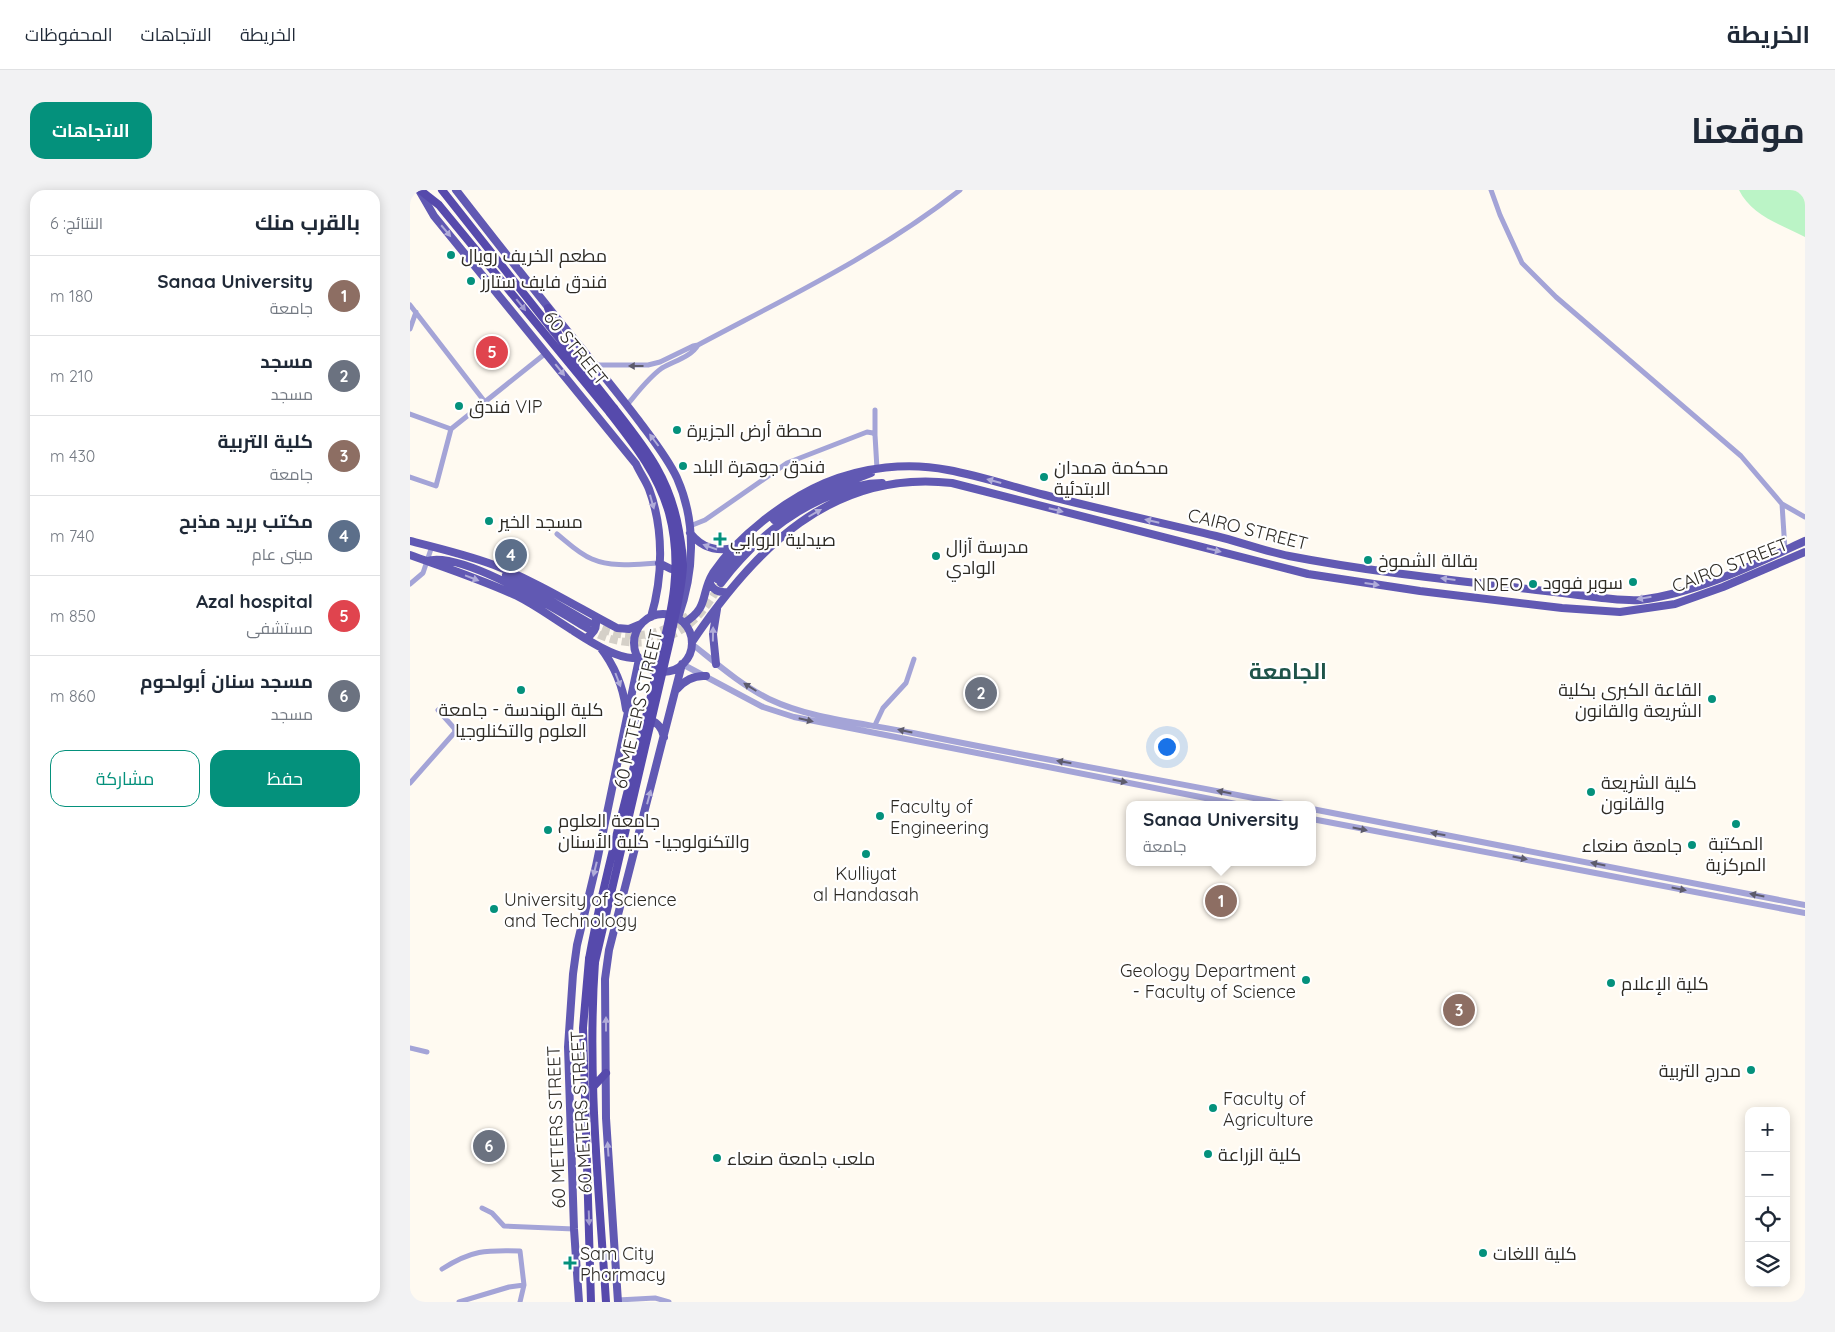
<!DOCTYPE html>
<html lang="ar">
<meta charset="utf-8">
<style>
body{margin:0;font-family:Quicksand,Cairo,sans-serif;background:#f2f2f3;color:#1f2937;direction:rtl}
.controls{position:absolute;right:15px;bottom:15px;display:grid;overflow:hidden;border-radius:10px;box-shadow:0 2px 12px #0003}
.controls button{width:45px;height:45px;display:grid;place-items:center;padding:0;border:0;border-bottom:1px solid #e0e1e3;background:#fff;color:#1f2937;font:25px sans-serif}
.you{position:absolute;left:756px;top:556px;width:18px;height:18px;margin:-12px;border:4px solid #fff;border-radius:50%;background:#1a73e8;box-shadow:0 0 0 8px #1a73e833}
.badge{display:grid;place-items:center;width:32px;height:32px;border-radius:50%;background:#04917c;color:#fff;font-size:16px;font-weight:700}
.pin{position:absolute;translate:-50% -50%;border:2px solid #fff;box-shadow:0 1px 5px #0006}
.popup{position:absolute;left:716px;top:611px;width:190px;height:65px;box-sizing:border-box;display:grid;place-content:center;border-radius:10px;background:#fff;filter:drop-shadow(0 1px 4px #0005);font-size:16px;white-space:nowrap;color:#747a83}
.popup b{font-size:19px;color:#1f2937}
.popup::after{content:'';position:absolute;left:50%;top:100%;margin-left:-10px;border:10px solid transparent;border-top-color:#fff}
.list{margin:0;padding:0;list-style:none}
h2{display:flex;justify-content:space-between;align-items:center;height:65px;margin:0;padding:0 20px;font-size:21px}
h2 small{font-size:16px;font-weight:400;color:#747a83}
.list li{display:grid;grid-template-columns:32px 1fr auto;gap:15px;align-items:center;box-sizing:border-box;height:80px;padding:0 20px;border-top:1px solid #e0e1e3}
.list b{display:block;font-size:19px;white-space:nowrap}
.list p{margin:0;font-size:16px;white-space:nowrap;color:#747a83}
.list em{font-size:16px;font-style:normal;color:#747a83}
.actions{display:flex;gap:10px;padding:15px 20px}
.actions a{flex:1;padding:11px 0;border:1px solid #04917c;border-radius:15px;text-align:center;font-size:18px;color:#04917c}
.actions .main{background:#04917c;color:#fff}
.icon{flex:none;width:28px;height:28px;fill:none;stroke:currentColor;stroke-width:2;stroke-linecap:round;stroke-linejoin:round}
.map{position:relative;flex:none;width:1395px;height:1112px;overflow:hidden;direction:ltr;border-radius:15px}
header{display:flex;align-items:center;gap:30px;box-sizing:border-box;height:70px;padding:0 25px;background:#fff;border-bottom:1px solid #e0e1e3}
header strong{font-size:24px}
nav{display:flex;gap:28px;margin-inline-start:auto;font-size:18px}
.intro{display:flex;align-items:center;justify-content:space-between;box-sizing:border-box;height:120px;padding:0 30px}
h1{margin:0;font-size:35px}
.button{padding:12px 22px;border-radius:15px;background:#04917c;color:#fff;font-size:18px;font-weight:700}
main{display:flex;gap:30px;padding:0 30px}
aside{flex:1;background:#fff;border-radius:15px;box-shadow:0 2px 12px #0003}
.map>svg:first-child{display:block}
</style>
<header>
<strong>الخريطة</strong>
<nav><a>الخريطة</a><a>الاتجاهات</a><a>المحفوظات</a></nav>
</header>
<div class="intro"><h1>موقعنا</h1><a class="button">الاتجاهات</a></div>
<main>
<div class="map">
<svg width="1395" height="1112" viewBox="0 0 1395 1112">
<rect width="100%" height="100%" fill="#fffaf1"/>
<path fill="#bbf4c6" d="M1329 0H1395V47C1371 35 1341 25 1329 0Z"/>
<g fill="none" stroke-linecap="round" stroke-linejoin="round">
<path stroke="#d5d0c8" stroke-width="8" stroke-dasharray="8 4" stroke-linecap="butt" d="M181 434C215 452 248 448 278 426
M178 439C213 460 257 457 286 428 296 418 304 405 311 393"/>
<path stroke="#a4a4d7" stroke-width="5" d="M1081 0 1090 25 1112 73 1146 107 1331 266 1372 314 1395 327
M0 115 75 212
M0 139 6 122
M185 175H238L250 172 283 156 288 155C378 107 470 63 550 0
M217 215C228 202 238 188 252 178 264 171 281 167 288 155
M465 220V245
M0 224 41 239 136 163
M0 287 26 296 41 239
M1372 314 1375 360
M280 336 295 330 377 273 457 242 463 243 465 245 467 279
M147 344C157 352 169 364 182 369 203 378 227 374 249 373
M0 394 13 383 22 356
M465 535 473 518 496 493 504 469
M0 593 45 542 44 538 28 520
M0 858 17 862
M72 1018 82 1023 94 1036 164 1039
M32 1079C62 1060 75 1060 110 1061L114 1095 110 1112
M208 1110 245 1108 259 1112
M49 1112 99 1097 114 1095"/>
<path stroke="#a4a4d7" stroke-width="6" d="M282 454C306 473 331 495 359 509 403 530 455 533 503 543 628 569 754 590 879 615
M272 474 353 517 384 527 831 615
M902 619 1395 715
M902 629 1395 723"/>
<path stroke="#6159b3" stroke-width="8" d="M9 0 24 26 226 274C230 283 236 291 239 299 254 339 253 387 241 427
M46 0C88 54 130 108 173 160 192 184 211 207 229 231 243 250 257 267 267 288 287 333 284 383 268 428
M364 330 406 304 461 283
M280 343C292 358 306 362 324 358
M0 351C28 358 57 365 84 375 127 392 167 417 207 438L219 439 231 434
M0 365C36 378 73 390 107 406 127 416 144 429 162 440 176 449 212 473 228 467
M17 371C51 360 145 419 177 438
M249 373 261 379H270
M96 385 179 433
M300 389V394C304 401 310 403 318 402
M307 389 329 361 342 348
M311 393C341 354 377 322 424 304 440 298 454 293 472 293
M224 453a29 29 0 1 1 58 0a29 29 0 1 1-58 0Z
M274 433C300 417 290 404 303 383 327 347 375 310 415 293 453 277 498 272 538 280 571 286 603 297 635 305 692 320 749 332 806 346 830 352 854 361 879 366 982 386 1087 394 1192 408 1204 409 1218 411 1230 410 1287 403 1343 375 1395 351
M176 448C185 443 188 436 185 426
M282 452C344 360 421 279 542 293L898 384 1010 401 1152 418 1210 422 1265 414 1313 397 1395 362
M190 457C204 475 213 496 216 519
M306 474 303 444 307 419
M267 499C275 490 284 485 296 486
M215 539C227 524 250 526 254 547
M169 1112 164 1039 158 857 163 784 167 755 186 676 229 469
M208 1112 196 928 195 789 199 760 272 474"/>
<path stroke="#564aac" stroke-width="8" d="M10 0 29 15 200 223
M32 0 204 218
M138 118 149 146
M179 769 173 838 181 1112
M185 772C177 885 189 999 196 1112
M183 897 196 883"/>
<path stroke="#564aac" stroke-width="8" d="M179 769C195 679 222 591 242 501 256 440 276 386 259 323 248 284 224 254 200 223
M185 772 260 450C265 425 272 400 273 375 273 363 271 352 269 341 260 288 236 259 204 218"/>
</g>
<defs><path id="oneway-solid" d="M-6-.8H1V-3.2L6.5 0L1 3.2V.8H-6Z" transform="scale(1.25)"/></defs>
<g fill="#b0acd9">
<use href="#oneway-solid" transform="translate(36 41) rotate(50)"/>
<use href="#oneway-solid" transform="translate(150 180) rotate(51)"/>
<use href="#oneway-solid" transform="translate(244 250) rotate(-127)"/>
<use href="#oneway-solid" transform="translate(584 291) rotate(-165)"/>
<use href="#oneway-solid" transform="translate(242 312) rotate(74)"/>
<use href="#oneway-solid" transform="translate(646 320) rotate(14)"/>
<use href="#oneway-solid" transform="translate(405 323) rotate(-30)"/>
<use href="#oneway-solid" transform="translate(742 331) rotate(-167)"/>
<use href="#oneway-solid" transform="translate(300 357) rotate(-161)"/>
<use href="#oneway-solid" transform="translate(804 360) rotate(14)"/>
<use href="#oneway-solid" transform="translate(62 388) rotate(21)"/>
<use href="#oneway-solid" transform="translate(1038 389) rotate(-173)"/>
<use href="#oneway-solid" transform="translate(962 394) rotate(8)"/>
<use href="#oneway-solid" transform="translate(1234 408) rotate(171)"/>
<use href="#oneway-solid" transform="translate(303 444) rotate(-89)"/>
<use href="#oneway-solid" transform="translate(208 490) rotate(69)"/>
<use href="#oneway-solid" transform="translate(239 607) rotate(-75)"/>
<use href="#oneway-solid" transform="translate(185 679) rotate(104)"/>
<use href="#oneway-solid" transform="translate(196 834) rotate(-90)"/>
<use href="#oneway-solid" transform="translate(198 959) rotate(-94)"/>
</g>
<g fill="#a29bd1">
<use href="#oneway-solid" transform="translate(111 115) rotate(51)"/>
<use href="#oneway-solid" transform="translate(179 1028) rotate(88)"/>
</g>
<g fill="#5d5b6c">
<use href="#oneway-solid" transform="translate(226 176) rotate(180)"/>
<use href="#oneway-solid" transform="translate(340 497) rotate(-148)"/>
<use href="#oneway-solid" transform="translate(396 530) rotate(13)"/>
<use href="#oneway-solid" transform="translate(495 541) rotate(-168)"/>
<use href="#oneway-solid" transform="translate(654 572) rotate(-170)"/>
<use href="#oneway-solid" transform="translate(710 591) rotate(11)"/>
<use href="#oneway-solid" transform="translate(814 602) rotate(-169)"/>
<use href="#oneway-solid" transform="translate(950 639) rotate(11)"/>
<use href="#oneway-solid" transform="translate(1028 644) rotate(-170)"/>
<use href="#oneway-solid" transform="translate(1110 668) rotate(11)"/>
<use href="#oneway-solid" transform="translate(1188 674) rotate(-169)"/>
<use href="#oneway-solid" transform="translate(1269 699) rotate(11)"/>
<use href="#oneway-solid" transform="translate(1347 705) rotate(-169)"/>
</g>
<g fill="#04917c" stroke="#fff" stroke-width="2">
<circle cx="41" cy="65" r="5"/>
<circle cx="61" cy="91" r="5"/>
<circle cx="49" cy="216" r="5"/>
<circle cx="267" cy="240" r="5"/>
<circle cx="273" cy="276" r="5"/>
<circle cx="634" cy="287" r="5"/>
<circle cx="79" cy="331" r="5"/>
<path d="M307.5 341.5h5v5h5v5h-5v5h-5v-5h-5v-5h5z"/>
<circle cx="526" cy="366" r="5"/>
<circle cx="958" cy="370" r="5"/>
<circle cx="1223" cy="392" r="5"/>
<circle cx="1123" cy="394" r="5"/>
<circle cx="111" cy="500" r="5"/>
<circle cx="1302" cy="509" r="5"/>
<circle cx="1181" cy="602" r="5"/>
<circle cx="470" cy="626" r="5"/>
<circle cx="1326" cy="634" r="5"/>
<circle cx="138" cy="640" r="5"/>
<circle cx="1282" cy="655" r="5"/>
<circle cx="456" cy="664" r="5"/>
<circle cx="84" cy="719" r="5"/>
<circle cx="896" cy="790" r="5"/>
<circle cx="1201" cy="793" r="5"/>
<circle cx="1341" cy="880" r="5"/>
<circle cx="803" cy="918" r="5"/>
<circle cx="798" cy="964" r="5"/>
<circle cx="307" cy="968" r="5"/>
<circle cx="1073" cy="1063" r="5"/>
<path d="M157.5 1065.5h5v5h5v5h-5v5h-5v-5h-5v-5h5z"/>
</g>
<g text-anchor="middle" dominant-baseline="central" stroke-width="4.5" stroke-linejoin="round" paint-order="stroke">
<g font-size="18" fill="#2d2a24" stroke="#fff" text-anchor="start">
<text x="51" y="65">مطعم الخريف رويال</text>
<text x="71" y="91">فندق فايف ستارز</text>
<text x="59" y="216">فندق VIP</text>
<text x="277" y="240">محطة أرض الجزيرة</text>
<text x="283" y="276">فندق جوهرة البلد</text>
<text x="644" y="277">محكمة همدان<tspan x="644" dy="21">الابتدئية</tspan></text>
<text x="89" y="331">مسجد الخير</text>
<text x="320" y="349">صيدلية الروابي</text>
<text x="536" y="356">مدرسة آزال<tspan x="536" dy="21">الوادي</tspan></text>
<text x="968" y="370">بقالة الشموخ</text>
<text x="1213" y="392" text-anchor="end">سوبر فوود</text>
<text x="1113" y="394" text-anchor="end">NDEO</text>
<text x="1292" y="499" text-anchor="end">القاعة الكبرى بكلية<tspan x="1292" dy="21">الشريعة والقانون</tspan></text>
<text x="111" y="519" text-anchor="middle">كلية الهندسة - جامعة<tspan x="111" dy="21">العلوم والتكنلوجيا</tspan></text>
<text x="1191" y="592">كلية الشريعة<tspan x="1191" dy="21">والقانون</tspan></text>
<text x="480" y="616">Faculty of<tspan x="480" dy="21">Engineering</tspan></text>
<text x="148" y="630">جامعة العلوم<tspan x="148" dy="21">والتكنولوجيا- كلية الأسنان</tspan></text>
<text x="1326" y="653" text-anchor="middle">المكتبة<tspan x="1326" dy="21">المركزية</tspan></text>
<text x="1272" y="655" text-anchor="end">جامعة صنعاء</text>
<text x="456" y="683" text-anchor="middle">Kulliyat<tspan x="456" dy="21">al Handasah</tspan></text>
<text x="94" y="709">University of Science<tspan x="94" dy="21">and Technology</tspan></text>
<text x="886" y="780" text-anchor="end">Geology Department<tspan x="886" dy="21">- Faculty of Science</tspan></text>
<text x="1211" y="793">كلية الإعلام</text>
<text x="1331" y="880" text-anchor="end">مدرج التربية</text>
<text x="813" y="908">Faculty of<tspan x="813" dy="21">Agriculture</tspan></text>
<text x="808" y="964">كلية الزراعة</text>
<text x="317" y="968">ملعب جامعة صنعاء</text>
<text x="170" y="1063">Sam City<tspan x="170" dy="21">Pharmacy</tspan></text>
<text x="1083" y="1063">كلية اللغات</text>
</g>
<g font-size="18" fill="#2d2a24" stroke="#fff">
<text transform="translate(166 158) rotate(51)">60 STREET</text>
<text transform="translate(838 339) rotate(14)">CAIRO STREET</text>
<text transform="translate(1320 375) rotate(-21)">CAIRO STREET</text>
<text transform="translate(228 519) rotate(-77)">60 METERS STREET</text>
<text transform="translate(171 922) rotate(-93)">60 METERS STREET</text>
<text transform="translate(146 937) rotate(-92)">60 METERS STREET</text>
</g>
<g font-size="22" font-weight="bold" fill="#1e544a" stroke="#fff">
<text x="878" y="481">الجامعة</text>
</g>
</g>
</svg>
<div class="controls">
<button>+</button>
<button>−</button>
<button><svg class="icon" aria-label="locate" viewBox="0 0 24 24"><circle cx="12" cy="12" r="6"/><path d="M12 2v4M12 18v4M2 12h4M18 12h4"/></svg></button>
<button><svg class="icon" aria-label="layers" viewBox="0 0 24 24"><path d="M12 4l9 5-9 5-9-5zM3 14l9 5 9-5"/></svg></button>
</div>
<div class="you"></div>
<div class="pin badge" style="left:811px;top:711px;background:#8d6e63">1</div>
<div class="popup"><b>Sanaa University</b>جامعة</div>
<div class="pin badge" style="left:571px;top:503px;background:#6b7280">2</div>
<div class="pin badge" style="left:1049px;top:820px;background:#8d6e63">3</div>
<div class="pin badge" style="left:101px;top:365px;background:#5c6f8a">4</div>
<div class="pin badge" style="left:82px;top:162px;background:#e0444e">5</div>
<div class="pin badge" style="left:79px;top:956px;background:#6b7280">6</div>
</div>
<aside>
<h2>بالقرب منك<small>النتائج: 6</small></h2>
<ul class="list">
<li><span class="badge" style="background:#8d6e63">1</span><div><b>Sanaa University</b><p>جامعة</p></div><em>180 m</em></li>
<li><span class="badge" style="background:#6b7280">2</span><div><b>مسجد</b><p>مسجد</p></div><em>210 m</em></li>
<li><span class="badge" style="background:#8d6e63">3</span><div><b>كلية التربية</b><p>جامعة</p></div><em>430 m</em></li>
<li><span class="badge" style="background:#5c6f8a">4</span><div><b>مكتب بريد مذبح</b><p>مبنى عام</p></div><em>740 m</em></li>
<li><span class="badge" style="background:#e0444e">5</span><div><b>Azal hospital</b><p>مستشفى</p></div><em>850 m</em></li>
<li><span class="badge" style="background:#6b7280">6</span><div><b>مسجد سنان أبولحوم</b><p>مسجد</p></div><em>860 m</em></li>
</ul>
<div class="actions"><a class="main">حفظ</a><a>مشاركة</a></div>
</aside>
</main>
